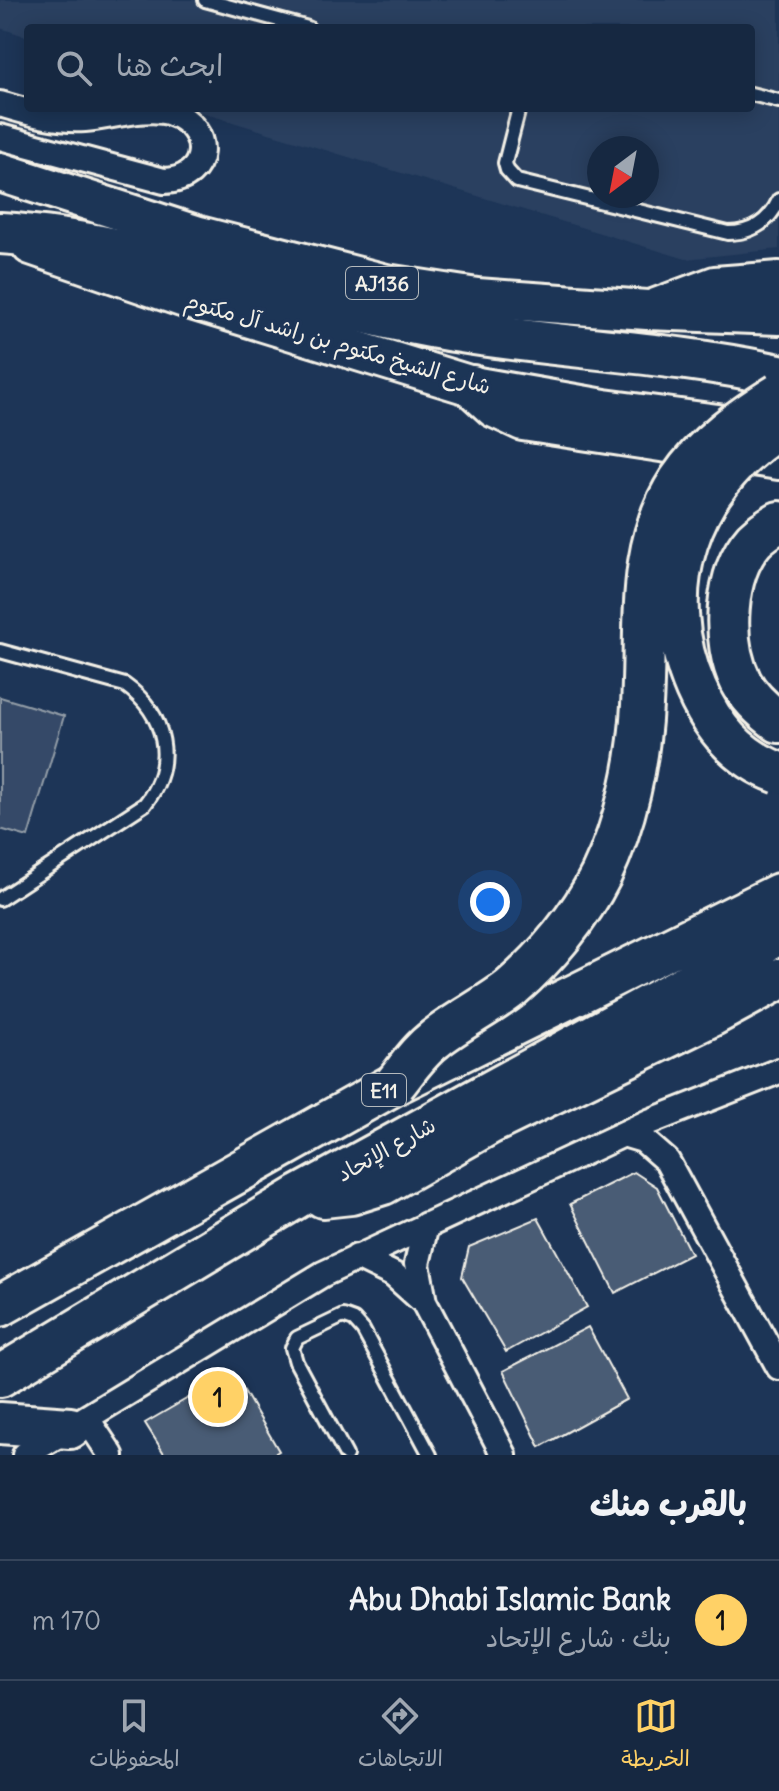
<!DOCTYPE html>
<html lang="ar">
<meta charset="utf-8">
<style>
body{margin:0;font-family:Delius,"Playpen Sans Arabic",sans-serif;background:#23344c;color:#f1f3f6;direction:rtl}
.compass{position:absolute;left:587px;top:136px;width:72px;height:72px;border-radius:50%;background:#162841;box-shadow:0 4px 20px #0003;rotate:212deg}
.you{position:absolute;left:490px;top:902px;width:28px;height:28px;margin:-20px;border:6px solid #fff;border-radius:50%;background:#1a73e8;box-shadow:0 0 0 12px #1a73e833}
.badge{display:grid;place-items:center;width:52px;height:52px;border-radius:50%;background:#ffd166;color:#111;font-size:26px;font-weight:700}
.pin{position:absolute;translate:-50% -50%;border:4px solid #fff;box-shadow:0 2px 8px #0006}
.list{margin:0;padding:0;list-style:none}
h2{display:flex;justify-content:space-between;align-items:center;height:104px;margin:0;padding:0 32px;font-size:34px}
h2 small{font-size:26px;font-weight:400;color:#9ea6b1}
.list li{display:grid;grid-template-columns:52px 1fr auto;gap:24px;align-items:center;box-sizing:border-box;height:120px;padding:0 32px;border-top:2px solid #35445a}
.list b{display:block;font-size:30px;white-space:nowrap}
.list p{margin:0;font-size:26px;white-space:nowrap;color:#9ea6b1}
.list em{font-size:26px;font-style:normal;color:#9ea6b1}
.icon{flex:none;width:44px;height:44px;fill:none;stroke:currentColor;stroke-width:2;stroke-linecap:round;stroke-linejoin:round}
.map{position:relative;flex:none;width:779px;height:1455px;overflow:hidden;direction:ltr}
.search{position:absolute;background:#162841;box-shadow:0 4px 20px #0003;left:24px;right:24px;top:24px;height:88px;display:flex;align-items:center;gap:20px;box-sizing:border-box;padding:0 28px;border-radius:8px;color:#9ea6b1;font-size:30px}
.sheet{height:224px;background:#162841}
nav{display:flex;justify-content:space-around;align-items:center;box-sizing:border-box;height:112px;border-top:2px solid #35445a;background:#162841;font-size:22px;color:#9ea6b1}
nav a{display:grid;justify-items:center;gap:4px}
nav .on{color:#ffd166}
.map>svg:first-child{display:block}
</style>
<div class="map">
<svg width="779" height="1455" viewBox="0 0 779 1455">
<rect width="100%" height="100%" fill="#1d3557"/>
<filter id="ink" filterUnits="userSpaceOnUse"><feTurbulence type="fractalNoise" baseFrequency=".0125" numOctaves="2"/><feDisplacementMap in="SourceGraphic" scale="16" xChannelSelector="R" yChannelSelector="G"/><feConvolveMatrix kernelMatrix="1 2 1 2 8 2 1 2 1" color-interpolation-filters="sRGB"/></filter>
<g filter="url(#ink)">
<path fill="#2a4060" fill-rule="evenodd" d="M0 0H779V249L686 259 186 108H751V28H28V37L0 28ZM599 148H647V196H599Z"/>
<path fill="#354a67" stroke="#949ea8" stroke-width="2" d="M0 697 64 716 28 837 0 829Z"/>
<path fill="#485b74" stroke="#f4f1e8" stroke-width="2" d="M634 1172 657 1187 691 1254 615 1293 570 1204Z
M538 1218 587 1307 506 1352 462 1277 469 1247Z
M588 1327 627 1399 540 1447 503 1371Z
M233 1372 279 1451 272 1455H165L145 1423Z"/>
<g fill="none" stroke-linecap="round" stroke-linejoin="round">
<g stroke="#f4f1e8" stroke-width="18">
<path id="service" d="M205 0 308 28
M751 94 779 101
M519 108 505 163 507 170 517 181 728 233C752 233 769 222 779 200
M0 651 125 685C166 714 177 763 145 804L0 899
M346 1455 296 1362 292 1348 297 1338 343 1316 354 1320 363 1330 430 1455"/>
</g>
<g stroke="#f4f1e8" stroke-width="30">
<path id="minor" d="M0 104C28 112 55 121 85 119 110 117 149 105 171 113 213 127 211 180 164 181L0 137
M623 1134 643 1140 667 1161 779 1367
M426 1225 417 1264 424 1302 504 1455
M357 1257 394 1275 424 1302
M87 1419 111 1455
M25 1455 323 1274 649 1122 779 1071"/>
</g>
<g stroke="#f4f1e8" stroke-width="40">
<path id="secondary" d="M648 309 715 284 779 279"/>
</g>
<g stroke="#f4f1e8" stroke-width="44">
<path id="primary" d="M0 172 199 236 386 284 477 298 647 310 779 315
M31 245 182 297 472 386 604 409 756 429"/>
</g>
<g stroke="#f4f1e8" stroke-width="46">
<path id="trunk" d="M0 233C148 242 286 301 431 327 546 348 664 350 779 375
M472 386 495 407 523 420 779 459
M779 522C770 527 761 533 754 540 724 574 721 642 741 682 750 699 764 711 779 722
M323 1197 351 1194 383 1184 489 1124 713 1015 779 979
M0 1306 395 1084 779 894
M0 1376 301 1195 779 934
M0 1423 70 1428"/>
</g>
<use href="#service" stroke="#1d3557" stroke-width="12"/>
<use href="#minor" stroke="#1d3557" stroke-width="24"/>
<use href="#secondary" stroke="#1d3557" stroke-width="34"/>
<use href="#primary" stroke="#1d3557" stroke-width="38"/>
<use href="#trunk" stroke="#1d3557" stroke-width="40"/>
<g stroke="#f4f1e8" stroke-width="46" stroke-linecap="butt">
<path id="trunk-bridge" d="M779 428C688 485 653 590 696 689 713 728 738 758 779 773
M395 1084C408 1068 419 1051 435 1039 459 1020 487 1007 511 988 547 957 580 917 601 875 626 823 639 762 642 705 647 629 635 548 679 481 704 443 742 417 779 394"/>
</g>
<use href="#trunk-bridge" stroke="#1d3557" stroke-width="40"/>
</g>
</g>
<g text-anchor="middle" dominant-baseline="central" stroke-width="7" stroke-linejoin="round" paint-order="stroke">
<g fill="#1d3557" stroke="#b4b9bc" stroke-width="2">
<rect x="346" y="267" width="72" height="32" rx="6"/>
<rect x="362" y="1074" width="44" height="32" rx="6"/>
</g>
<g font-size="20" font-weight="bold" fill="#f4f1e8">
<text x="382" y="283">AJ136</text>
<text x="384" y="1090">E11</text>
</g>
<g font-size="22" fill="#f4f1e8" stroke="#1d3557">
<text transform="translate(338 343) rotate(16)">شارع الشيخ مكتوم بن راشد آل مكتوم</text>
<text transform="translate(386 1149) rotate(-29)">شارع الإتحاد</text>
</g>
</g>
</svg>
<svg class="compass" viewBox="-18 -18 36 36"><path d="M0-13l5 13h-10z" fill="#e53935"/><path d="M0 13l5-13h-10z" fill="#9ea6b1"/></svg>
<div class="you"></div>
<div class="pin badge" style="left:218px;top:1397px">1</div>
<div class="search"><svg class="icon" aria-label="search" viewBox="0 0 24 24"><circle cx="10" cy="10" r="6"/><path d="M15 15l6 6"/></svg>ابحث هنا</div>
</div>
<section class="sheet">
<h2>بالقرب منك<small></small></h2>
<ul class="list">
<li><span class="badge">1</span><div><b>Abu Dhabi Islamic Bank</b><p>بنك · شارع الإتحاد</p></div><em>170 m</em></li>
</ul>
</section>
<nav>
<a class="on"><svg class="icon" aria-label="map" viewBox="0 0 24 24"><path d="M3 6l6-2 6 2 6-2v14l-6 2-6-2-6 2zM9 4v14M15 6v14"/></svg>الخريطة</a>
<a><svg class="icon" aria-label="directions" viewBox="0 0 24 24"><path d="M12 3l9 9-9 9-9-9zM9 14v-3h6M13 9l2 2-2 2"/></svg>الاتجاهات</a>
<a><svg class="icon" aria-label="saved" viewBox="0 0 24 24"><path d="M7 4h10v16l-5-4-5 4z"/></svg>المحفوظات</a>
</nav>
